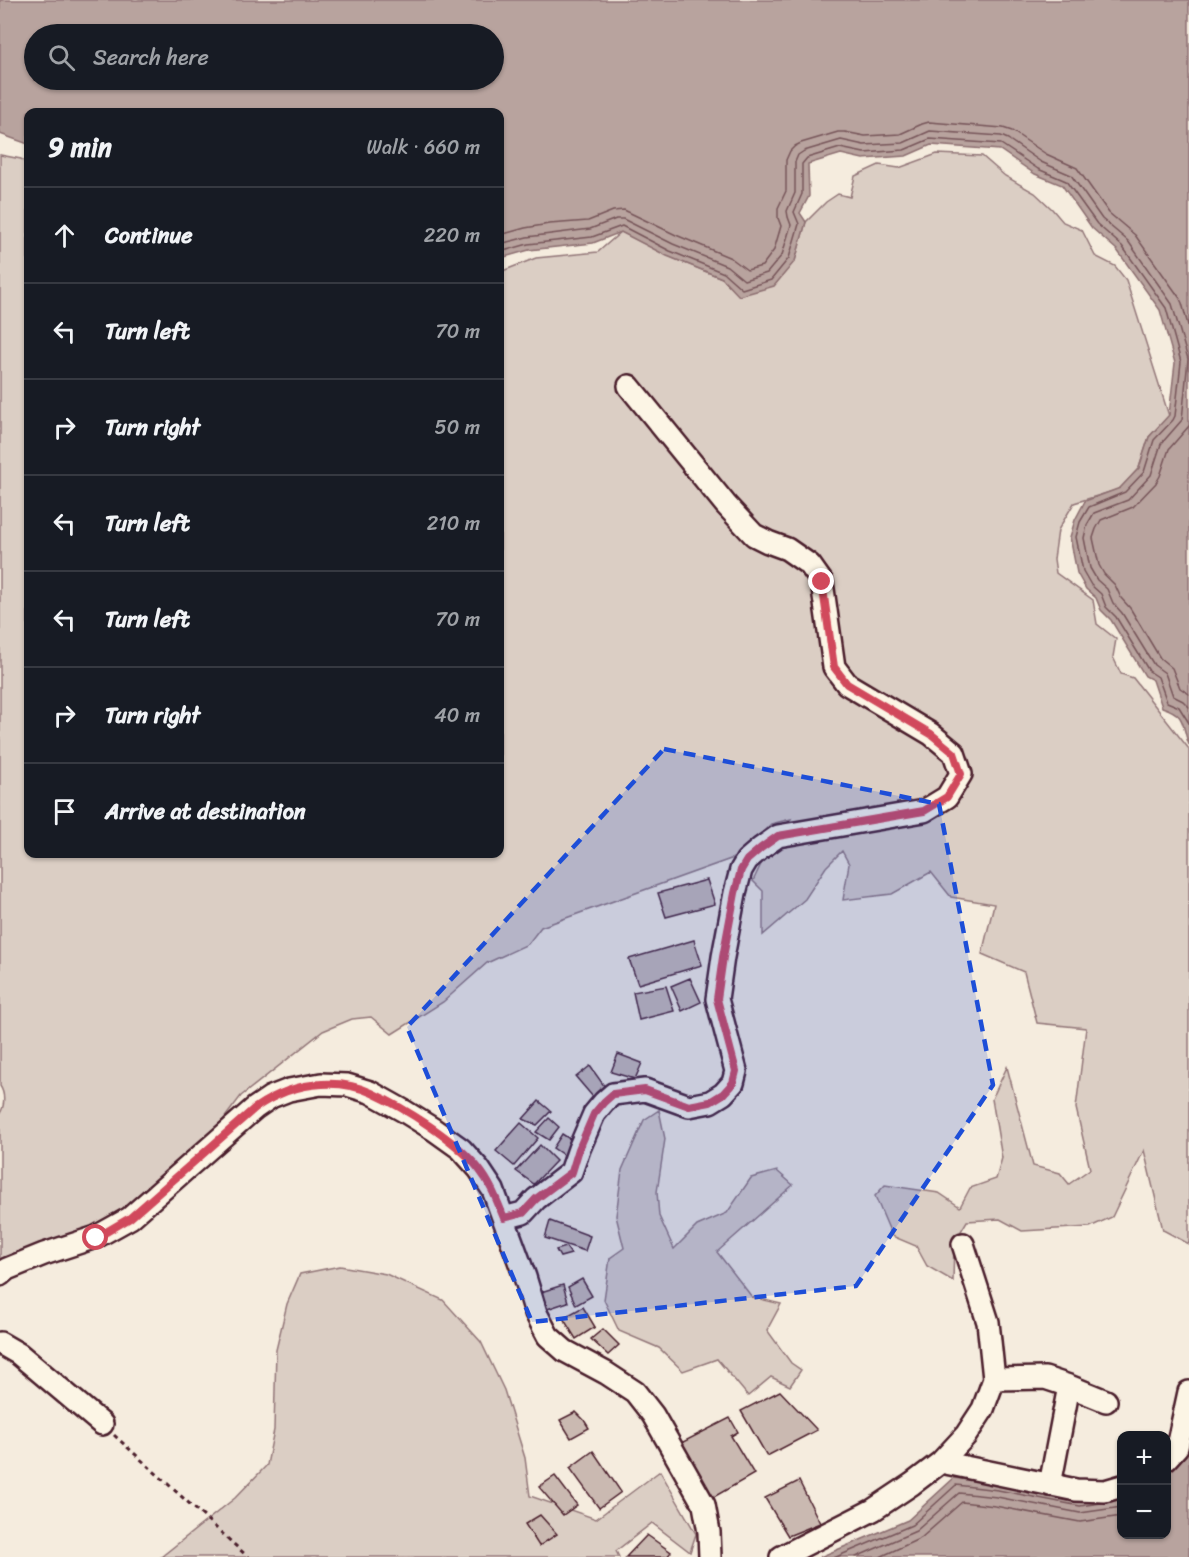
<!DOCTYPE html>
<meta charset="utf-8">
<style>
body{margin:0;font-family:Sriracha,sans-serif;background:#242831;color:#f1f3f6}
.controls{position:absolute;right:18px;bottom:18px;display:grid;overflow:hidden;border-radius:12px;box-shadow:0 2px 4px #0004}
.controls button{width:54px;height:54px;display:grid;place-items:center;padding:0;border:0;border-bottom:2px solid #363941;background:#171b24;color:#f1f3f6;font:30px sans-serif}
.stop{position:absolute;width:18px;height:18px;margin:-14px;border:4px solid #d1495b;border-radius:50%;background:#fff}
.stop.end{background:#d1495b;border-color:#fff;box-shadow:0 2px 6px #0008}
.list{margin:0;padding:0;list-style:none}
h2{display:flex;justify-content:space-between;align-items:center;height:78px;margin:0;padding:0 24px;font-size:26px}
h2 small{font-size:20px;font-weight:400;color:#9ea1a6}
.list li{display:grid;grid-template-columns:39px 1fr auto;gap:18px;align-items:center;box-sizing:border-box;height:96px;padding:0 24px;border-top:2px solid #363941}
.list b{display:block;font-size:22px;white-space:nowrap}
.list em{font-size:20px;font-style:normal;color:#9ea1a6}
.icon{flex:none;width:33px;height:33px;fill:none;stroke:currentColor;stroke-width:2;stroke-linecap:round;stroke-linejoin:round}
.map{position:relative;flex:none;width:1189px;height:1557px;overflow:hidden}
.search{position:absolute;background:#171b24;box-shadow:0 2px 4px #0004;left:24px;top:24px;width:480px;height:66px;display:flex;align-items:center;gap:15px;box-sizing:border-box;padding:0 21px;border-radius:33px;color:#9ea1a6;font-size:22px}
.panel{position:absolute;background:#171b24;box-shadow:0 2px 4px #0004;left:24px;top:108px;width:480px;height:750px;border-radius:12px}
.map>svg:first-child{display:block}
</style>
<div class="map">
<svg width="1189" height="1557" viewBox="0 0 1189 1557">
<rect width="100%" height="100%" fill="#f5ecde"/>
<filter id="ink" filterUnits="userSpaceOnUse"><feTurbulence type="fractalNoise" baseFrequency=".0167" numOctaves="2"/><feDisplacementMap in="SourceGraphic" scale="12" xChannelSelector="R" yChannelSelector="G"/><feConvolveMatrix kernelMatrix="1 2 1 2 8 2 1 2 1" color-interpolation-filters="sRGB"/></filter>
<g filter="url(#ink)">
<path fill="#dbcec4" stroke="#927678" stroke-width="1.5" d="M937 154 982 156 1005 176 1035 193 1052 209 1063 222 1082 230 1095 256 1115 266 1126 280 1169 416 1149 437 1139 468 1120 489 1074 503 1058 530 1054 559 1056 573 1093 600 1097 624 1116 639 1113 657 1121 674 1133 678 1189 749V1244L1163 1230 1144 1150 1112 1217 1090 1227 1022 1231 1000 1219 967 1221 954 1243 953 1281 927 1266 916 1246 892 1236 875 1196 885 1185 939 1193 960 1207 970 1188 996 1179 1002 1158 992 1099 1007 1067 1033 1166 1060 1173 1069 1184 1090 1169 1076 1108 1086 1028 1037 1023 1024 972 982 954 994 904 951 897 931 872 892 894 843 900 849 864 842 851 826 867 805 899 763 935V891L753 881 763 860 776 846 791 819 771 824 739 856 541 927 528 944 487 963 443 1002 392 1034 371 1017 352 1019 323 1031 241 1096 214 1132 149 1212 0 1267V1113C5 1106 5 1093 0 1086V155L21 159 28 165V854H500V272L536 258 598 252 621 232 675 259 722 278 795 261 806 222 826 202 838 194 850 197 855 176 879 165 899 168Z
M659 1110 665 1139 657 1192 659 1216 674 1249 697 1226 727 1213 751 1178 777 1171 793 1185 717 1252 752 1297 781 1304 767 1330 791 1363 801 1370 790 1386 771 1377 748 1396 717 1359 683 1371 659 1348 619 1331 604 1300 610 1258 624 1248 616 1216 622 1170 644 1120Z
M340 1266 386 1274 443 1300 481 1342 504 1390 525 1458 530 1496 596 1519 660 1471 696 1534 690 1552 652 1523 616 1551 619 1557H161L235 1498 267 1465 274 1430 276 1350 287 1304 300 1274Z"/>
<path fill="#b8a39e" stroke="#8c6e70" stroke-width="1.5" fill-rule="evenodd" d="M0 0H1189V745C1181 724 1187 715 1162 707L1153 680 1145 676 1111 620 1101 610 1096 598 1086 589 1077 573 1070 537 1075 520 1085 501 1120 488 1139 468 1149 437 1169 415 1175 363 1160 310 1117 250 1092 228 1062 185 1035 174 1000 150 931 145 906 156 863 159 841 154 808 164 809 196 800 213 806 222 795 261 774 286 739 296 722 278 667 256 621 232 593 243 529 250 501 258 500 257V112H28V144L0 134ZM34 34H494V80H34Z
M1189 1431V1557H820L908 1520 954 1478 999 1484 1121 1493 1122 1534H1166L1167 1468Z"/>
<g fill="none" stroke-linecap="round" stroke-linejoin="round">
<path stroke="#765459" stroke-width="1.5" d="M500 235 525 228 549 224 588 221 613 211 624 210 676 235 731 258 747 270 762 266 774 250 781 226 778 218V208L786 191V160L790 151 795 146 801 143 838 132H845L865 136 900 134 922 124 929 122 1003 128 1012 131 1046 154 1077 168 1109 213 1135 235 1179 297 1182 303 1189 329
M500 244 527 237 590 229 616 219H623L673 244 727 266 744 280 767 273 782 255 791 225 788 217 787 211 795 193V162L798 155 804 151 841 140 864 145 903 143 930 131 1001 136 1008 139 1041 162 1071 175 1102 219 1128 241 1172 304 1188 359 1182 420 1161 444 1151 475 1128 500 1094 513 1087 525 1084 538 1090 568 1097 580 1107 589 1113 603 1122 613 1154 665 1165 673 1173 696 1183 701 1189 707
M500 252 528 244 592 237 622 226 670 251 724 273 742 289 771 280 789 258 799 224 794 212 802 194V164L807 158 840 148 864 153 904 150 930 139 1001 144 1038 169 1066 181 1097 224 1122 246 1166 308 1181 362 1175 416 1173 420 1154 440 1144 472 1125 492 1089 507 1080 522 1076 537 1083 571 1091 585 1101 594 1106 607 1116 617 1149 671 1158 677 1167 702 1179 707 1189 723
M1189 426 1169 449 1160 476 1156 483 1133 507 1101 520 1096 529 1093 538 1099 565 1104 574 1115 585 1121 598 1130 608 1160 658 1172 668 1180 688 1189 694
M836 1557 912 1525 956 1485 998 1490 1080 1506 1101 1503
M856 1557 916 1531 959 1493 997 1497 1080 1513 1122 1507
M880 1557 921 1538 962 1502 995 1506 1080 1522 1122 1516"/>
</g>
<path fill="#cab9b1" stroke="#4a1f2b" stroke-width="1.5" d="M707 880 715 904 666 917 658 893Z
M694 940 702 965 638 984 629 959Z
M690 978 701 1002 682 1011 671 986Z
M666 986 674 1011 639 1020 633 992Z
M618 1054 642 1063 635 1079 611 1072Z
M590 1066 605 1087 593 1097 576 1077Z
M539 1101 551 1111 537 1125 523 1119Z
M549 1118 559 1127 549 1140 536 1132Z
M521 1123 538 1138 514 1166 496 1151Z
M562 1134 576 1143 565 1156 553 1148Z
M540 1145 556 1161 534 1184 516 1171Z
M550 1221 590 1236 585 1251 545 1238Z
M566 1247 571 1254 560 1257 556 1250Z
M582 1279 592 1296 576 1305 568 1287Z
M563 1285 568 1302 547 1309 541 1292Z
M583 1307 595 1327 576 1339 563 1318Z
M603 1329 619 1345 608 1355 591 1339Z
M780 1391 817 1430 767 1456 741 1411Z
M576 1412 584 1420 589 1428 571 1438 560 1420Z
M730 1418 738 1432 731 1436 754 1474 712 1498 681 1443Z
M593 1451 621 1492 599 1508 570 1468Z
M555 1476 577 1505 563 1515 539 1487Z
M799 1481 820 1523 788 1536 765 1498Z
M540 1515 557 1534 539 1546 525 1524Z
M647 1535 671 1552 667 1557H626Z"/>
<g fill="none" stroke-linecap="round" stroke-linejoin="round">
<g stroke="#4a1f2b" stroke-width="26">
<path id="minor" d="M504 1218 523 1213 536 1199 571 1172 579 1149 594 1114 604 1102 613 1094 645 1090 689 1106 710 1102 723 1094 733 1083 736 1071 717 999 723 957 735 893 741 870 747 860 761 848 778 836 924 811 947 797 961 774 954 753 931 734 847 684 834 667 822 582 810 565 787 549 768 542 754 535 726 505 629 386
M0 1275 7 1269 44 1254 96 1237 130 1218 255 1108 271 1097 289 1090 321 1084 347 1085 370 1092 404 1111 433 1129 461 1149 479 1169 493 1190 525 1277 536 1313 548 1336 565 1351 606 1373 635 1392 653 1415 704 1505 709 1532 710 1557
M0 1343 19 1354 102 1424
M994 1379 1045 1378 1069 1386 1106 1401
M1166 1459 1177 1447 1189 1392
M941 1462 1076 1490 1105 1491 1122 1486
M1050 1485 1069 1386
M781 1557 873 1510 912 1484 941 1462 966 1435 983 1409 994 1379 988 1322 963 1244"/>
</g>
<path stroke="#4a1f2b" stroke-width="3" stroke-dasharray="4.5 4.5" stroke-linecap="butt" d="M114 1435 248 1557"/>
<use href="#minor" stroke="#fcf5e5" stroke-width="21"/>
</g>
</g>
<g fill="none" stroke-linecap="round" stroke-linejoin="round" filter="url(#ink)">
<path stroke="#d1495b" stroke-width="8" d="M96 1238 130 1218 255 1108C274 1095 298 1085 322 1084 338 1083 357 1086 372 1093 405 1108 457 1141 479 1169 491 1184 497 1201 504 1218L523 1213 536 1199 572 1172 579 1149 594 1114 604 1102 613 1094 645 1090 689 1106 710 1102 723 1094 733 1083 736 1071 717 999 723 957 735 893 741 870 747 860 761 848 778 836 924 811 947 797 961 774 954 753 931 734 847 684 834 667 822 582"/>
</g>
<path fill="#1d4ed8" fill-opacity="0.2" stroke="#1d4ed8" stroke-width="4.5" stroke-dasharray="12 8" stroke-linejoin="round" d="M664 749 939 804 993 1085 856 1286 532 1322 407 1027Z"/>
</svg>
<div class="controls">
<button>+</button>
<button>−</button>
</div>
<div class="stop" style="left:96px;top:1238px"></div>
<div class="stop end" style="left:822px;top:582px"></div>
<div class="search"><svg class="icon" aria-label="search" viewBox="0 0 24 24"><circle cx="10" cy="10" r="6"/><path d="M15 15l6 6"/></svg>Search here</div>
<section class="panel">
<h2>9 min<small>Walk · 660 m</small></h2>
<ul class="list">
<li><svg class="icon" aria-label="ahead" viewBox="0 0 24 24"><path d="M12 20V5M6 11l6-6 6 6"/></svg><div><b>Continue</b></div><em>220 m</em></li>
<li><svg class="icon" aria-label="left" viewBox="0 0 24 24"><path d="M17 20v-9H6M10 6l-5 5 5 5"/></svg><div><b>Turn left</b></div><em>70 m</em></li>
<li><svg class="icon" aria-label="right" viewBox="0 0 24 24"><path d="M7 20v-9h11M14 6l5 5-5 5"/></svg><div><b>Turn right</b></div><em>50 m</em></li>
<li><svg class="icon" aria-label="left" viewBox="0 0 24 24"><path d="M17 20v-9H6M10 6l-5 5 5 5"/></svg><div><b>Turn left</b></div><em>210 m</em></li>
<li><svg class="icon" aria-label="left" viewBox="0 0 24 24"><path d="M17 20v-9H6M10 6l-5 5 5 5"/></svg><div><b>Turn left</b></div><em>70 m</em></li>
<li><svg class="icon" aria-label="right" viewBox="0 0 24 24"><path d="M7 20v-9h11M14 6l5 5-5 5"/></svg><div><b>Turn right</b></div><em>40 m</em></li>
<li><svg class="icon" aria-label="arrive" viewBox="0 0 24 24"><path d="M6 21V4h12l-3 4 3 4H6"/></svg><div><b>Arrive at destination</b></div></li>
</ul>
</section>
</div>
